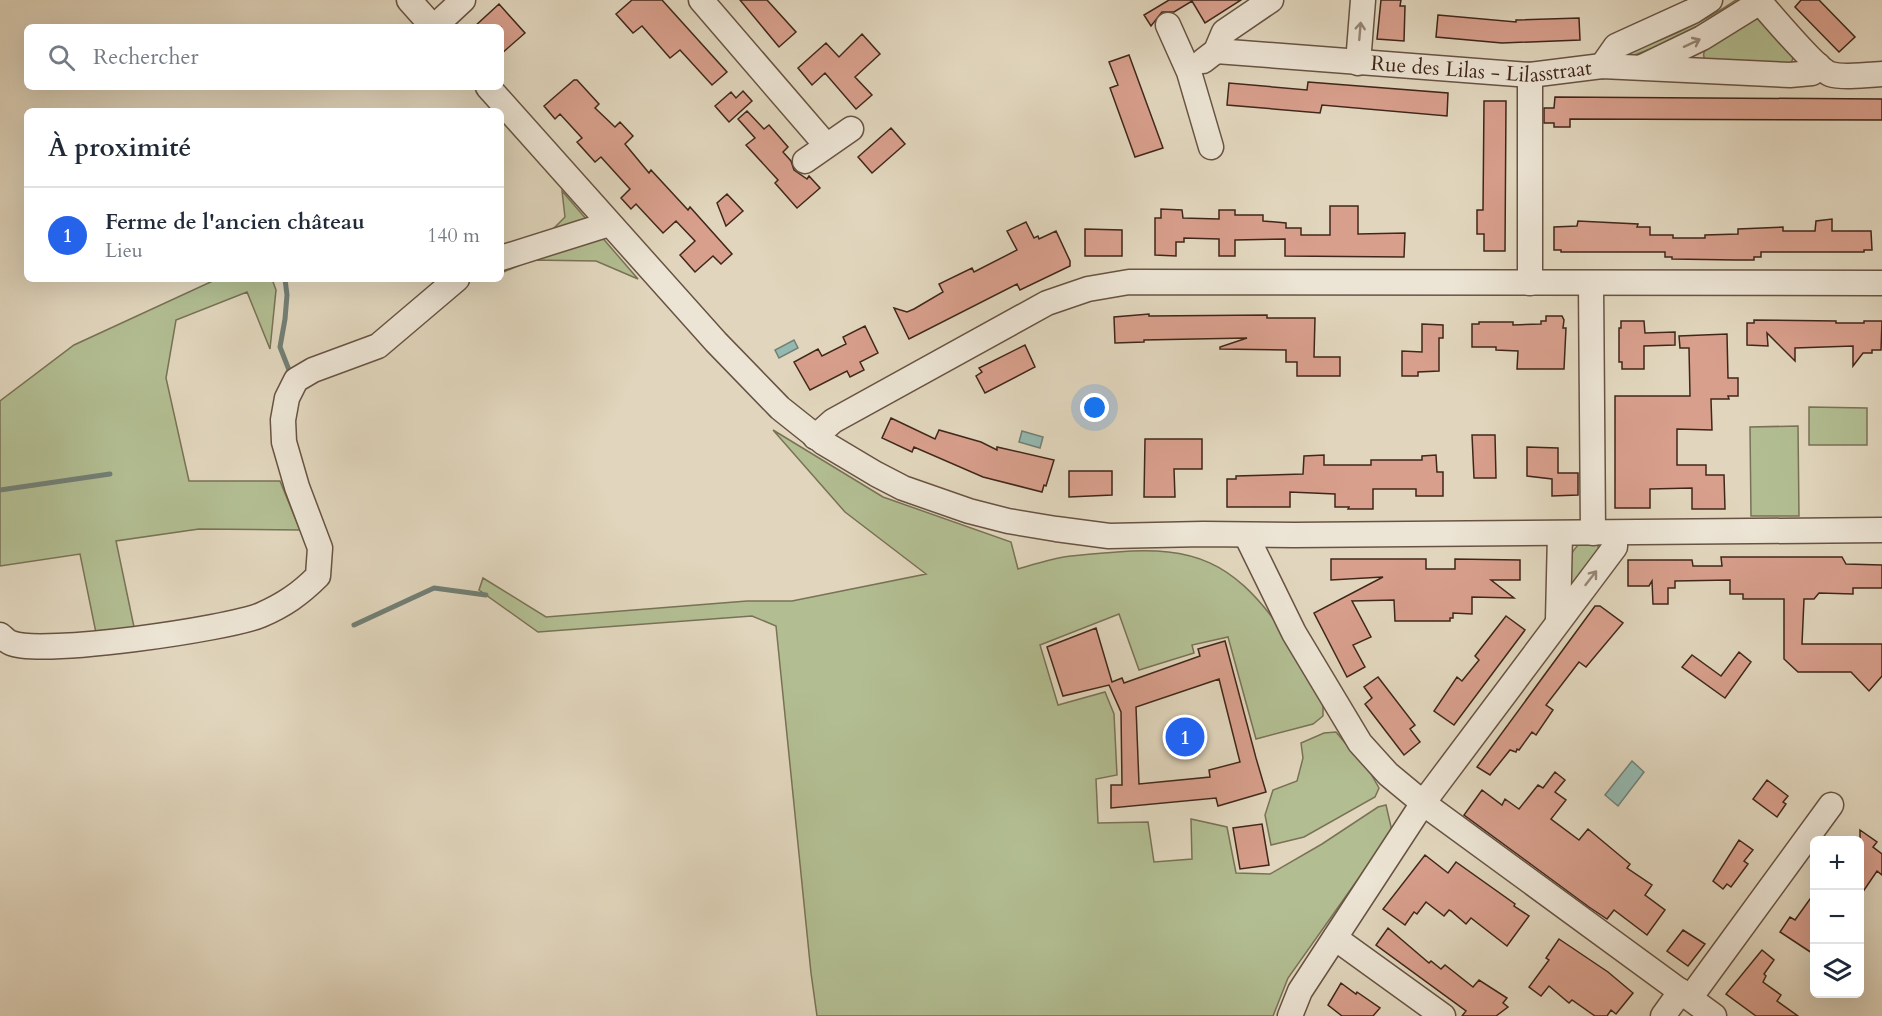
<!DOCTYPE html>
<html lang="fr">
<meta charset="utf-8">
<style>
body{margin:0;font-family:Cardo,serif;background:#f6f6f7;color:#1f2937}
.controls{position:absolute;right:18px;bottom:18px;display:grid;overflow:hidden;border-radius:9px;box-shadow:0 6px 24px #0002}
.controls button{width:54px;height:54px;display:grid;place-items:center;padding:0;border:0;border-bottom:2px solid #e0e1e3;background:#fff;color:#1f2937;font:30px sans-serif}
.you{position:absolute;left:1095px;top:408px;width:21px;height:21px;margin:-15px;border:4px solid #fff;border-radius:50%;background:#1a73e8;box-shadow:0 0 0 9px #1a73e833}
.badge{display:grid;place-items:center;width:39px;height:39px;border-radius:50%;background:#2563eb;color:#fff;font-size:20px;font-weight:700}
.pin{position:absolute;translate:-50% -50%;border:3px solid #fff;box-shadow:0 2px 6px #0006}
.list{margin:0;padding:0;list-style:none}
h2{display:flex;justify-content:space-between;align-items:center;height:78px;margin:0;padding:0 24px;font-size:26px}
h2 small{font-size:20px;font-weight:400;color:#747a83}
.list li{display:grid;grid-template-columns:39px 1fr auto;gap:18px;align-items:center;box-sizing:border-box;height:96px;padding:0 24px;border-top:2px solid #e0e1e3}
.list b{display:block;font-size:22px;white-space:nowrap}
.list p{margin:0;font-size:20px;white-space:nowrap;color:#747a83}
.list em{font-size:20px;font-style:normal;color:#747a83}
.icon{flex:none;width:33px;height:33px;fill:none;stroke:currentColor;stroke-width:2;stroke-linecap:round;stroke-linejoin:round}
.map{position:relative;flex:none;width:1882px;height:1016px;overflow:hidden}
.search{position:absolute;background:#fff;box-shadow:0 6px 24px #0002;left:24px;top:24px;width:480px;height:66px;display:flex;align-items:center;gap:15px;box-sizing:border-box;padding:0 21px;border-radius:9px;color:#747a83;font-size:22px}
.panel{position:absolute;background:#fff;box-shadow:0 6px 24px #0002;left:24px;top:108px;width:480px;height:174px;border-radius:9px}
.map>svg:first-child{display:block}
</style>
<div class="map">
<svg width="1882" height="1016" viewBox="0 0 1882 1016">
<rect width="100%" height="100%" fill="#e1d6bd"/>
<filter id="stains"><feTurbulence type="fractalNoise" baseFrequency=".00333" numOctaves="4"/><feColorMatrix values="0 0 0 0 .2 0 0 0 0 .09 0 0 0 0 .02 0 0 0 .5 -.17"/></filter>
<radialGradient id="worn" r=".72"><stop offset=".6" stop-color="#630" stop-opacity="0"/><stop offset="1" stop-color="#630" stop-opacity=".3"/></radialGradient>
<path fill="#b2be92" stroke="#797256" stroke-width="1.5" d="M1736 0H1746L1689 35 1621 60 1618 56C1660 41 1700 25 1736 0Z
M1756 19 1763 20 1794 56 1791 63 1787 66 1707 63C1702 57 1703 53 1707 46Z
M562 191 638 279 596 261 532 260 501 273V248L547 235 565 217Z
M217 279H272L276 290 270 349 247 292 176 320 166 378 189 481H280L300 530 199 529 116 541 134 627 96 633 80 554 0 566V401L74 345Z
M1809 407 1867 408V445H1809Z
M1798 426 1799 516H1751L1750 427Z
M773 430 883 497 1011 542 1018 569C1035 564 1053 558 1071 556 1086 554 1102 553 1117 552 1194 546 1232 562 1278 625 1296 649 1309 679 1323 705V716L1313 724 1256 739 1228 637 1192 645 1194 653 1139 670 1119 614 1040 645 1058 705 1105 692 1114 714 1117 775 1096 779 1098 823 1148 822 1154 862 1192 859 1191 819 1227 827 1236 873 1270 874 1322 844 1378 807 1386 805 1392 831 1288 978 1273 1016H817L811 973 776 626 752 616 538 632 479 590 483 578 546 617 747 601H792L926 574 845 512Z
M1578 545H1597L1601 552 1572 595C1567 573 1562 563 1578 545Z
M1336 732 1371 774 1379 788 1375 797 1304 837 1271 845 1265 815 1273 790 1297 781 1303 758 1301 743 1324 733Z"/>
<path fill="#94b9b1" stroke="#727f75" stroke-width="1.5" d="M794 340 798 348 779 358 775 350Z
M1022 431 1043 437 1040 448 1019 442Z
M1632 761 1644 772 1618 806 1605 795Z"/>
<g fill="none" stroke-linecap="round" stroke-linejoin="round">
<path stroke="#727f75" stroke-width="5" d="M285 279 287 295 285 319 280 347 289 370
M0 490 110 474
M354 625 434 588 486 595"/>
</g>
<path fill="#d89f8c" stroke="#40271a" stroke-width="1.5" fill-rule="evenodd" d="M632 0H662L727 72 712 85 680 50 670 58 642 26 633 33 616 14Z
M740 0H767L796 32 779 47Z
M1169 0H1241L1205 23 1192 1 1174 12H1162L1151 26 1144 15Z
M1381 0H1401L1400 6H1405L1404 41 1377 39Z
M1801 0H1819L1855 37 1839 52 1795 7Z
M499 4 525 33 501 54V27H474Z
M1438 15 1516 22V20L1579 18 1580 40 1502 43 1436 37Z
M862 34 880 54 855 77 872 95 856 109 825 73 812 85 798 68 826 43 839 57Z
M1129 55 1163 148 1135 157 1110 88 1118 85 1109 62Z
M574 80H577L599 104 595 108 615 127 620 122 633 136 625 144 649 173 651 170 688 210 690 207 732 254 721 264 713 256 695 272 680 255 695 241 676 221 663 233 636 204 631 209 621 198 630 189 601 157 595 162 577 142 582 138 560 114 555 119 544 106Z
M1308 82 1448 93 1447 116 1322 105 1320 113 1227 105 1229 83 1307 90Z
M743 91 752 101 729 122 715 106 731 92 736 98Z
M1555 97 1882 99V120L1570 119V127H1554V123H1544V108H1554Z
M1484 101H1506L1505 251H1484V234H1477V210H1483Z
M747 111 764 129 769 125 788 147 783 152 791 161 794 170 807 179 809 176 820 188 797 208 775 183 778 180 746 145 755 138 738 119Z
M891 128 905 144 872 173 858 157Z
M727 194 743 211 726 226 717 203Z
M1330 206H1358V234L1405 233 1404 257 1285 256V239L1235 240V256H1219V239L1184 238V242H1176V256L1155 255V218H1161V209L1182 210 1183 218 1219 219V210H1235V215H1263V221L1286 223V228H1301V235H1330Z
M1832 219V231H1871L1872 250H1864V252H1761V257H1754V260H1736L1672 259V257H1665V252H1561V250H1554V227L1577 226 1578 221 1638 224 1637 227H1650V235H1673V238H1705V235L1738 234V229L1783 227V231H1815L1816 221Z
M1026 222 1034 238 1038 236 1039 239 1056 231 1070 261V266L1020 290 1017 284 909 339 894 308 907 312 914 309 943 292 939 284 972 268 974 272 1017 250 1007 231Z
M1085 229 1122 230V256H1085Z
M1149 314V316L1267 315V318H1315L1314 357H1340V376H1297V362H1286V350L1220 349V347L1247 338 1144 340V342L1115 343 1114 317Z
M1546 316H1562L1564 320 1563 328H1566L1564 369H1517L1518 351 1496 350V347H1472V324H1479V322H1513V325L1541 324V321H1546Z
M1754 320 1836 321V323H1864V321H1882L1881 350H1872V353H1863L1853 366V346L1795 348V361L1767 333 1768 346 1747 345V323H1754Z
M1621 321H1644L1645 333 1675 332V345L1644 346V369H1622V362H1619V328H1621Z
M1422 324 1443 325V338H1439V371L1418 372V376H1402V351L1422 352Z
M865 326 878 353 860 362 864 370 850 377 847 371 810 390 794 362 818 349 822 356 846 344 843 337Z
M1727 334 1728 378H1738V396H1728L1729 399H1711L1712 430 1677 429V465H1706V475H1724L1725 509H1692V488L1650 489V508H1615V396H1690L1689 348H1680L1679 336Z
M1025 345 1035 367 985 393 976 376 982 372 979 368Z
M891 418 935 439 939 430 981 442 997 450V447L1054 460 1046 486 1044 485 1042 492 983 477 914 447 912 452 882 438Z
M1472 435H1495L1496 478H1474Z
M1145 439H1202V469H1174L1175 497H1144Z
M1527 447 1558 448V473H1578V495L1552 496V479L1527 476Z
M1324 455V465H1371V460H1422V456L1436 455 1437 472H1443V496H1416V489H1373V509H1348L1349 507H1335V494L1290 492V507H1227V479H1236V476L1303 474 1304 456Z
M1069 471H1112V495L1069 497Z
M1721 557H1842L1846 564 1882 565V588H1853V594L1819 593 1814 599H1804L1802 644H1882V676L1869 691 1851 672H1798L1784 659V599H1743V594H1730V580L1675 581V588H1668V604H1653L1652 581 1649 586H1628V560H1692L1693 566H1722Z
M1331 559H1426V569H1455V559L1520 560V580H1491L1514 598 1472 597V614L1453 613V618H1450V621H1395L1394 600 1352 601 1371 637 1353 645 1365 667 1347 677 1314 613 1383 577 1331 580Z
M1595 606H1600L1623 623 1586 667 1579 662 1546 705 1553 710 1536 735 1532 732 1519 750 1517 749 1516 752 1510 750 1490 775 1477 767Z
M1506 616 1525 630 1454 725 1434 711 1457 677 1462 681 1479 660 1475 656Z
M1096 628 1112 682 1122 678 1124 683 1200 656 1198 649 1225 641 1256 758 1266 792 1218 806 1216 798 1111 808V785H1122L1121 712 1109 685 1063 696 1047 647ZM1219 679 1240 762 1209 770 1210 777 1139 784 1136 707Z
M1739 652 1751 662 1725 698 1682 667 1692 655 1721 676Z
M1378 677 1415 725 1410 729 1420 742 1404 755 1365 704 1372 698 1364 687Z
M1555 772 1565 780 1555 792 1566 800 1551 819 1579 840 1588 829 1630 864 1627 868 1652 885 1645 895 1665 910 1647 935 1614 910 1607 919 1589 907 1464 815 1482 790 1502 805 1505 799 1519 809 1538 785 1543 788Z
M1767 780 1788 796 1783 802 1786 804 1777 817 1753 799Z
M1262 824 1269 865 1240 869 1233 828Z
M1860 830 1877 842 1873 847 1882 854V875L1877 871 1860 896Z
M1739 840 1753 850 1744 861 1748 864 1731 887 1727 884 1723 889 1713 881Z
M1425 855 1448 873 1456 862 1515 904 1514 906 1529 916 1507 946 1471 918 1466 924 1451 911 1449 910 1444 916 1426 902 1417 914 1414 912 1405 925 1383 909Z
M1815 892V955L1780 932 1790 917 1795 920Z
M1388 928 1429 963 1431 961 1441 969 1445 965 1473 987 1479 980 1507 998 1503 1003 1508 1007 1496 1016H1462L1466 1011 1376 945Z
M1683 930 1705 944 1688 966 1667 951Z
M1559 939 1608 972 1633 993 1616 1014 1611 1010 1607 1016H1595L1572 1000 1569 1003 1549 986 1541 996 1529 987 1549 960 1546 958Z
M1762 950 1774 960 1764 974 1766 976 1763 982 1781 995 1777 1001 1798 1016H1756L1726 994Z
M1341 983 1356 994 1357 992 1380 1008 1373 1016H1342L1328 1005Z"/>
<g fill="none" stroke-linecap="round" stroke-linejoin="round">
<g stroke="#685343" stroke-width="27">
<g id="minor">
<path d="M409 0 433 27"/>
<path d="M701 0 826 145"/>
<path d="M1762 0 1760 2C1772 16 1817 69 1830 74 1842 78 1868 75 1882 74"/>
<path d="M1168 25 1189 72 1211 147"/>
<path d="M434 27 463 0"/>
<path id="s1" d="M1216 51 1530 75 1602 66 1790 75 1812 73 1818 65"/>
<path d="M1203 61 1216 51 1224 32 1271 0"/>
<path d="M1358 63 1363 0"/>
<path d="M1602 66 1616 46 1693 11 1710 0"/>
<path d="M1644 66 1702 38 1760 2"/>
<path d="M488 87 716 342 780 408 824 443 876 474 903 488 969 511 1008 521 1056 529 1109 536 1203 534 1294 535 1882 530"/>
<path d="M805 161 851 129"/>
<path d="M501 258 609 224"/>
<path d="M1530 283V75"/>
<path d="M1591 284 1593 533"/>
<path d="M815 437 833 421 1047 303 1088 289 1129 282 1882 283"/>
<path d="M1246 535 1294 633 1360 743 1388 774 1423 803 1714 1016"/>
<path d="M1558 620 1560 534"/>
<path d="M0 635C3 637 7 642 11 643 41 656 228 629 261 615 284 605 300 594 318 576L320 548 297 487 284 442 283 420 287 398 296 380 313 370 378 346 457 279"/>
<path d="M1335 938 1443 1016"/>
<path d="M1690 998 1831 805"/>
<path d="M1290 1016 1300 991 1423 803 1615 547V533"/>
<path d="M1663 1016 1681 991"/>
</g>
</g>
<use href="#minor" stroke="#ece4d4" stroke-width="24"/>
</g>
<defs><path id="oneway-shaft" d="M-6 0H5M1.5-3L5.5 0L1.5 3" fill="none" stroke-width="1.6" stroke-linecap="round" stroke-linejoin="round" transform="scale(1.5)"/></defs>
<g stroke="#968677">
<use href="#oneway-shaft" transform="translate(1360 31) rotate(-85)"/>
<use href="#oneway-shaft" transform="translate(1692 43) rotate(-25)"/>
<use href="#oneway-shaft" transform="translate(1591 578) rotate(-52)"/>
</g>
<g text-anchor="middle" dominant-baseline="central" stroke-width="4.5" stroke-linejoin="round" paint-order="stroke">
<g font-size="21" fill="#40271a" stroke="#ece4d4">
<text stroke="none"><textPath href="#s1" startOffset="266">Rue des Lilas - Lilasstraat</textPath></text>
</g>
</g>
<rect width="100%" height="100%" filter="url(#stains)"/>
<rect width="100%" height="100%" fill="url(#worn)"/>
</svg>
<div class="controls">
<button>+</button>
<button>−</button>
<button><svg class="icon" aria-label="layers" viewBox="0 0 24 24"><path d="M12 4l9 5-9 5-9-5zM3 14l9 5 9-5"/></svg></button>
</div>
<div class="you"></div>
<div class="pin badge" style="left:1185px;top:737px">1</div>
<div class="search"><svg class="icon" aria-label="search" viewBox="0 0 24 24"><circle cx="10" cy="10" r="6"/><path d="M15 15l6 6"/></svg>Rechercher</div>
<section class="panel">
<h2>À proximité<small></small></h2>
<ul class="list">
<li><span class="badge">1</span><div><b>Ferme de l'ancien château</b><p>Lieu</p></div><em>140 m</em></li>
</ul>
</section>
</div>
